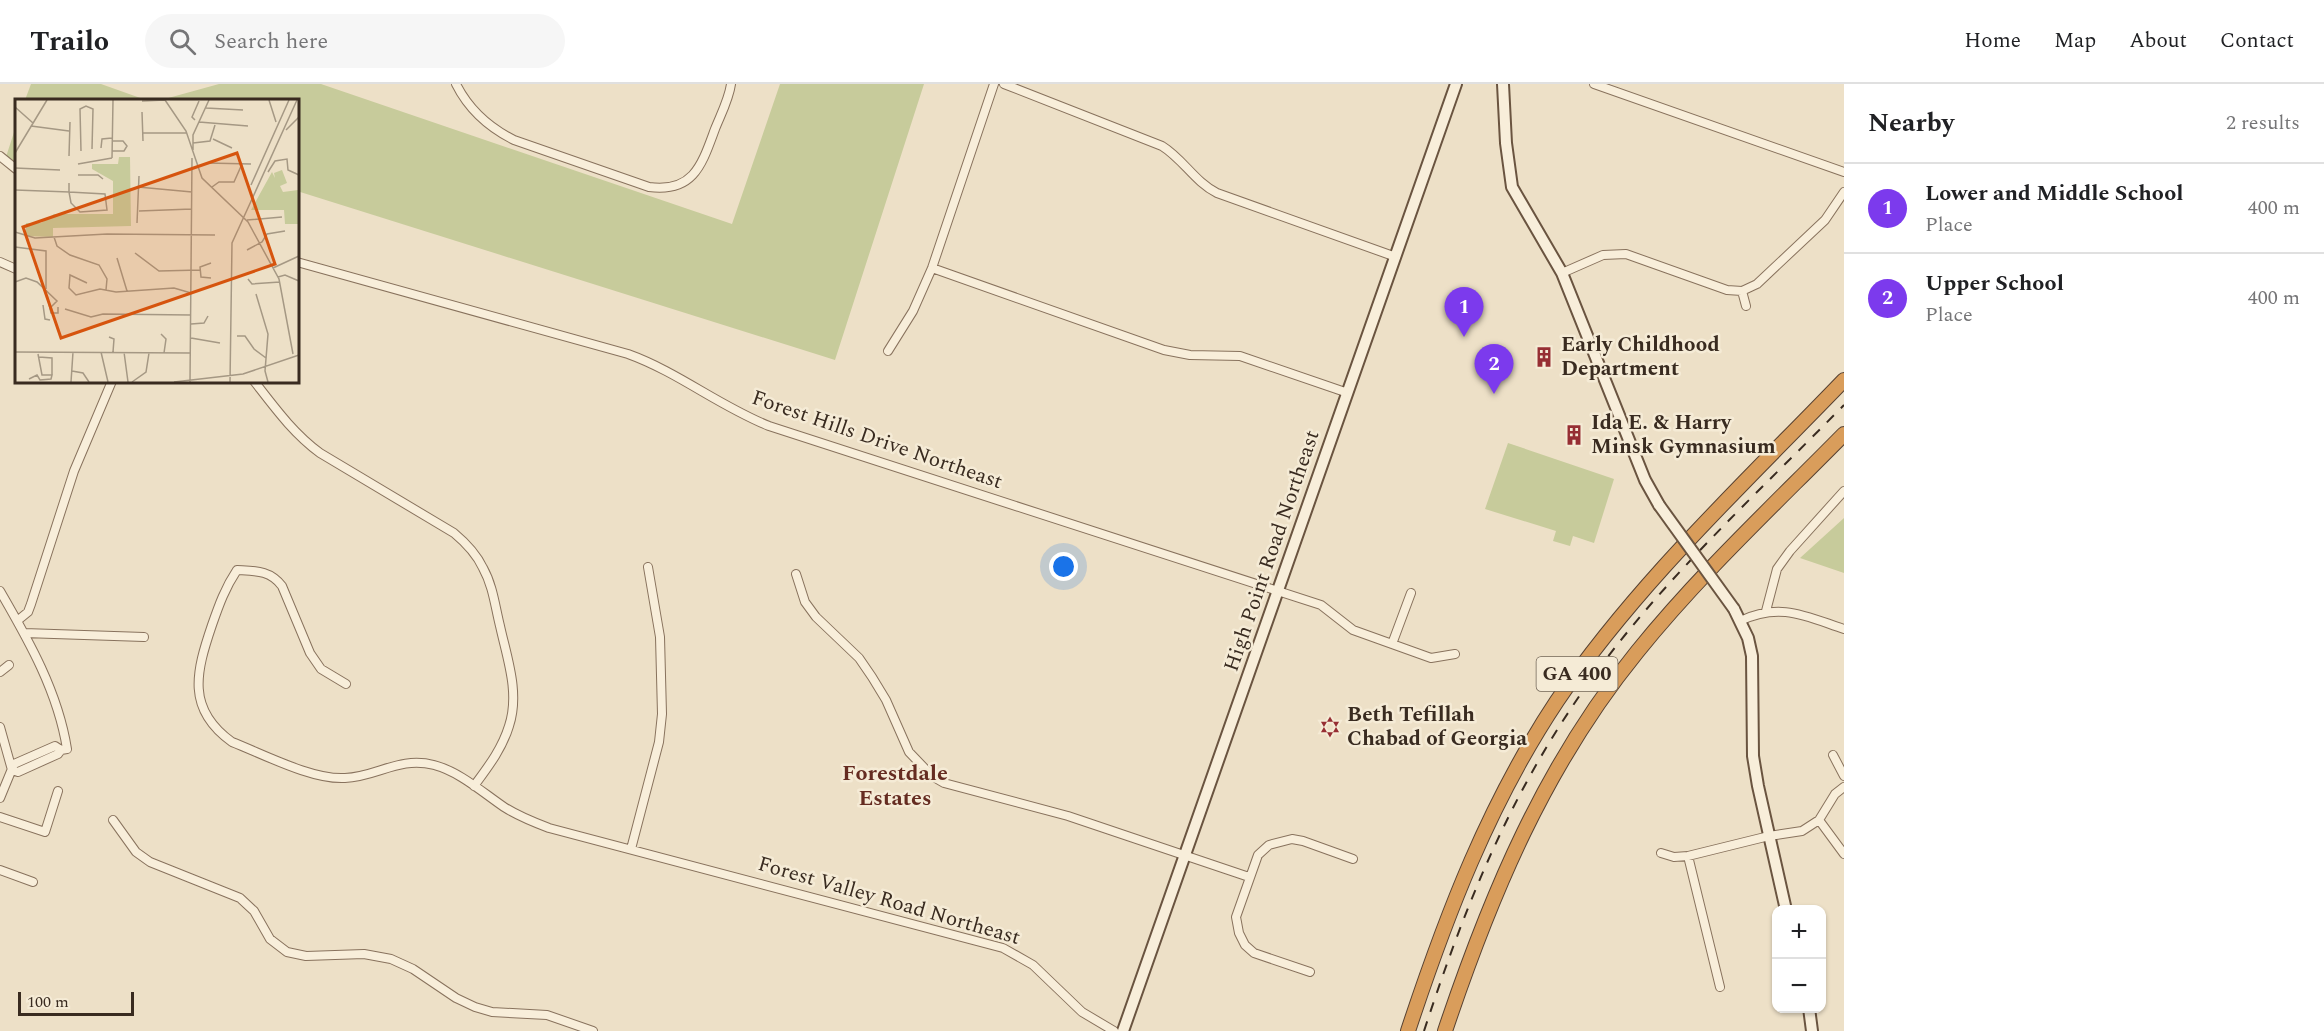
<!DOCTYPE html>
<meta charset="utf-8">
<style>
body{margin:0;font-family:Spectral,serif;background:#f6f6f6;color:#202124}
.controls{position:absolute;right:18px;bottom:18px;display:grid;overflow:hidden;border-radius:12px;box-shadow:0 2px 4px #0004}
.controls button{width:54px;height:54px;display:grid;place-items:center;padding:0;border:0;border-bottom:2px solid #e0e0e0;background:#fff;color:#202124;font:30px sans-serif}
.scale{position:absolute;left:18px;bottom:15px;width:116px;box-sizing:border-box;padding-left:6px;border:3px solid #392b20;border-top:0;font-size:16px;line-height:21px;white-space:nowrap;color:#392b20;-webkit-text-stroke:4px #f5ebd6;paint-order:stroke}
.you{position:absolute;left:1064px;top:483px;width:21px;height:21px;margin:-15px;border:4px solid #fff;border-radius:50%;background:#1a73e8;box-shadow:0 0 0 9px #1a73e833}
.badge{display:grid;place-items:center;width:39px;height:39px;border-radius:50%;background:#7c3aed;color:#fff;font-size:20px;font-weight:700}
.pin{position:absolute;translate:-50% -50px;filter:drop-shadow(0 2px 3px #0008)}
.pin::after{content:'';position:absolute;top:32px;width:21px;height:18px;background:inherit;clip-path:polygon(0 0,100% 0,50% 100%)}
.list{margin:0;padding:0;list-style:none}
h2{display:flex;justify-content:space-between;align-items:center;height:78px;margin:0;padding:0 24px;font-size:26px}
h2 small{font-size:20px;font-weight:400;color:#757577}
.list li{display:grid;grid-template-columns:39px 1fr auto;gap:18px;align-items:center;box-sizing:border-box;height:90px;padding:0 24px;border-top:2px solid #e0e0e0}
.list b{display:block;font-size:22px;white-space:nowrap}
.list p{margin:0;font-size:20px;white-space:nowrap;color:#757577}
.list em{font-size:20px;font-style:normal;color:#757577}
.icon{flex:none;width:33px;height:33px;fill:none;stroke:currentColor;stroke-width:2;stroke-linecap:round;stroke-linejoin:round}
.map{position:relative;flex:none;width:1844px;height:947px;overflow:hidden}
header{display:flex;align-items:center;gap:36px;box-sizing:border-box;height:84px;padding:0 30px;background:#fff;border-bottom:2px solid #e0e0e0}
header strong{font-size:28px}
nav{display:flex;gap:33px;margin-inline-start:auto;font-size:21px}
.search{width:420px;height:54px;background:#f6f6f6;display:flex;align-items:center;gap:15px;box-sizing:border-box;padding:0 21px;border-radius:33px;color:#757577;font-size:22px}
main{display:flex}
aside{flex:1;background:#fff}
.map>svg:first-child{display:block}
</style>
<header>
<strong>Trailo</strong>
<div class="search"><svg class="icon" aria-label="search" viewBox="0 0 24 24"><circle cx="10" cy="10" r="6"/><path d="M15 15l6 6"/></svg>Search here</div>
<nav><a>Home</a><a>Map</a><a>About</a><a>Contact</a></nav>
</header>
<main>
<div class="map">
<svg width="1844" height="947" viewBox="0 0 1844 947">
<rect width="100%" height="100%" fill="#ede0c7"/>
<path fill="#c7cb9b" d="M31 0H101L146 16H25Z
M219 0H321L732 140 780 0H924L835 276 297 107V16H161Z
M16 42V85L5 76Z
M1508 359 1614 395 1594 459 1573 452 1570 462 1553 457 1556 447 1485 425Z
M1844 434V489L1800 474Z"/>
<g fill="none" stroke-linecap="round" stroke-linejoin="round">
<g stroke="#88725d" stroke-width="10">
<path id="street" d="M456 0C469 26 488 43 514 56L649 103C694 109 702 80 715 45 721 30 729 15 731 0
M1004 0 1162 62C1183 75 1195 98 1217 109L1396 173
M1594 0 1844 88
M0 72 16 85
M0 178 16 185
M297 178 628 270C678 288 719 322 769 342L1321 521 1353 546 1431 574 1455 570
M932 184 1164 266 1190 271 1240 272 1348 309
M1562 189 1603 171 1626 170 1727 206 1742 207 1757 200 1825 136 1844 108
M1742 207 1746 222
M888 267 913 227 932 184 994 0
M254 297C275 324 293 349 320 369L454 449C466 459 476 469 483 484 493 502 495 522 500 542 507 574 520 609 509 642 502 665 488 683 474 702
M796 490 805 518 816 533 859 574 872 593 886 616 909 668 932 692 944 699 1068 732 1249 793
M0 507C29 557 58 608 67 665L61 666 58 670 18 688 12 686
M1766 527 1777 485 1790 467 1844 407
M17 537 28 528 31 520 74 387 112 297
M1740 537C1780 518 1805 532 1844 545
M24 549 144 553
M1392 560 1411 509
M0 588 9 581
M346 600 321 585 310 569 282 502C270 486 255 487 237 486 225 504 219 521 212 541 196 588 186 625 232 658 263 670 312 696 345 694 377 693 399 672 434 681 460 688 482 708 504 723 518 732 533 738 549 744L1003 864 1033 881 1082 928 1114 947
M0 643 12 686
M1833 671 1844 692
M0 714 14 680 55 662 61 666
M0 733 45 748 58 707
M113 736 136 768 150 778 240 814 254 827 270 855 287 868 306 872 364 870 391 875 413 885 456 914 475 923 492 928 547 931 593 947
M1819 736 1844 770
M631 765 659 658 662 630 660 553 648 483
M1661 769 1674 773 1688 772 1769 752 1802 747 1819 736 1835 710 1844 703
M1688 772 1720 903
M0 786 33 798
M1310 888 1254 869 1245 861 1239 849 1236 833 1258 771 1269 761 1292 755 1303 757 1353 775"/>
</g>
<g stroke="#6a5440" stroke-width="14">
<path id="secondary" d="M1503 0 1506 59 1512 103 1562 189 1645 396 1659 421
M1734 525 1748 554 1752 572 1753 672 1758 702 1786 826
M1809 924 1812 947
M1123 947 1456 0"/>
</g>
<g stroke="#574131" stroke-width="16">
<path id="highway" d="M1408 947C1446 832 1489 719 1557 617 1638 498 1745 399 1844 296
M1445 947C1491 810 1545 681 1637 568 1700 490 1774 421 1844 350"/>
</g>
<use href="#street" stroke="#f8eeda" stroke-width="8"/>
<use href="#secondary" stroke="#f8eeda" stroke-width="10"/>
<use href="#highway" stroke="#d99d5b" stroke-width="14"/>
<path stroke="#392b20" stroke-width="2" stroke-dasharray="10 10" stroke-linecap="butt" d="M1424 947C1461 834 1502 729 1568 629 1643 513 1748 419 1844 321"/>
<g stroke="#6a5440" stroke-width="14" stroke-linecap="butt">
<path id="secondary-bridge" d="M1659 421 1734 525"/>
</g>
<use href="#secondary-bridge" stroke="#f8eeda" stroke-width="10"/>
</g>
<defs>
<g id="building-bare" transform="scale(1.62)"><path d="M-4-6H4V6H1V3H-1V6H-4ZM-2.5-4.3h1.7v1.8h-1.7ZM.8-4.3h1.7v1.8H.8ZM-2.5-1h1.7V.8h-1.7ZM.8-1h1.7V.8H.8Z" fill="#962e33" stroke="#f5ebd6" stroke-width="2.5" paint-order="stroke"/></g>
<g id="synagogue-bare" transform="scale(1.62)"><path d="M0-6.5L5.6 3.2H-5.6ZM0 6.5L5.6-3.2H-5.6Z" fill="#962e33" stroke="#f5ebd6" stroke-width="2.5" paint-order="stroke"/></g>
</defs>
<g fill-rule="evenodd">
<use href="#building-bare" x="1544" y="273"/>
<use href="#building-bare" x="1574" y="351"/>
<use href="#synagogue-bare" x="1330" y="643"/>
</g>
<g text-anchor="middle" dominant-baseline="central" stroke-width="5" stroke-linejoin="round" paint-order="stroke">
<rect fill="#f5ebd6" stroke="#716557" stroke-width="1.5" x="1536.5" y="573" width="81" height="34" rx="4.5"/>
<g font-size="20" font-weight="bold" fill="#392b20">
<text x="1577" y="590">GA 400</text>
</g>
<g font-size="21" font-weight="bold" fill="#392b20" stroke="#f5ebd6" text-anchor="start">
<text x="1561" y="261">Early Childhood<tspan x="1561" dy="24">Department</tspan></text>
<text x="1591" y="339">Ida E. &amp; Harry<tspan x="1591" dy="24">Minsk Gymnasium</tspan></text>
<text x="1347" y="631">Beth Tefillah<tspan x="1347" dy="24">Chabad of Georgia</tspan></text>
</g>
<g font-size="21" fill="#392b20" stroke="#f5ebd6">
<text transform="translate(877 356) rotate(19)">Forest Hills Drive Northeast</text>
<text transform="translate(1272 467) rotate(-71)">High Point Road Northeast</text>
<text transform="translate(889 817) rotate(16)">Forest Valley Road Northeast</text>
</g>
<g font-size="22" font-weight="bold" fill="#652c21" stroke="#f5ebd6">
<text x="895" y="689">Forestdale<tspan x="895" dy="25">Estates</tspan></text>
</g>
</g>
<g transform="translate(15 15)">
<rect width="284" height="284" fill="#ede0c7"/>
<path d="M104 58H115L116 127 38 129V138L11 137V124H26L39 115H98V82L77 70V65H103ZM267 71 272 84 265 87 268 93 283 91V125H270L269 111H236L257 73 260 79 259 74Z" fill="#c7cb9b"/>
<path fill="none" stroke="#a59884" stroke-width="1.5" d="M150 1 171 32 187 79 233 123 264 180 278 255M254 1 261 23M127 2 150 1M0 8 18 24M191 9 228 11M127 13 128 42M180 21 177 18 184 2M184 23 233 27M16 27 54 32M271 31 284 18M128 34H171M198 40 217 49M178 44 195 42 200 26M86 49 87 40 97 39M178 51V36L194 1M66 52 65 10 71 7 78 10 77 50M97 52H109L112 47 108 42H97M0 54 32 1M54 57 55 23M97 59 98 1M192 64 236 65M63 65 97 59M0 69 45 71M253 73 260 62 272 60 273 71 284 76M63 76H83L88 80M236 86 274 1M123 88 177 93M197 88 204 83H219L227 65M0 91 54 93V84M54 93 90 95 92 111 65 113 56 104ZM124 112 177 110M232 121 267 118M122 124 124 77M0 133 20 139 92 135 200 136M39 138 42 147 55 156 84 166 92 180 91 191M0 148 31 152V190M232 151 247 143 252 135 270 132M120 154 144 172 185 171M102 159 112 192M258 169 284 157M263 178 270 176 284 182M196 179 186 178 185 168 196 164M233 180 237 185 265 183M0 183 11 179 22 183 42 202 36 208M72 184 55 176 54 189 61 196 85 190 101 193 159 189 176 194M241 195 253 235 250 272 253 283M32 196 36 214H43V208M28 206 30 220 35 221M50 210 76 218 88 215 176 216M176 225 189 224 193 217M146 235 151 240 149 254M222 237H230L239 250 251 259M94 238 99 240 98 253M176 239 205 244M0 253 176 254M86 253 93 283M109 253 113 283M24 258 37 259V276M57 272 68 274 74 283M14 280 22 276 25 281 36 280 37 276H27L23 255M56 283 58 253M117 283 131 273 134 254M159 283 228 275 284 256M175 283 177 59M215 283 217 144 282 1"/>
<path fill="#d6540e" fill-opacity="0.15" stroke="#d6540e" stroke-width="3" d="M222 54 260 165 46 239 8 128Z"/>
<rect width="284" height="284" fill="none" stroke="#392b20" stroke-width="3"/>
</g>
</svg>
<div class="controls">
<button>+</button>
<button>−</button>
</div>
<div class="scale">100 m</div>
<div class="you"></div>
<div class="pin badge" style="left:1464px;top:253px">1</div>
<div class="pin badge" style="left:1494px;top:310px">2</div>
</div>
<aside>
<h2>Nearby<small>2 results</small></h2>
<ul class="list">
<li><span class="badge">1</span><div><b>Lower and Middle School</b><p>Place</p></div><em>400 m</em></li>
<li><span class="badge">2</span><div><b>Upper School</b><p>Place</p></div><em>400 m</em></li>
</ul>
</aside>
</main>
